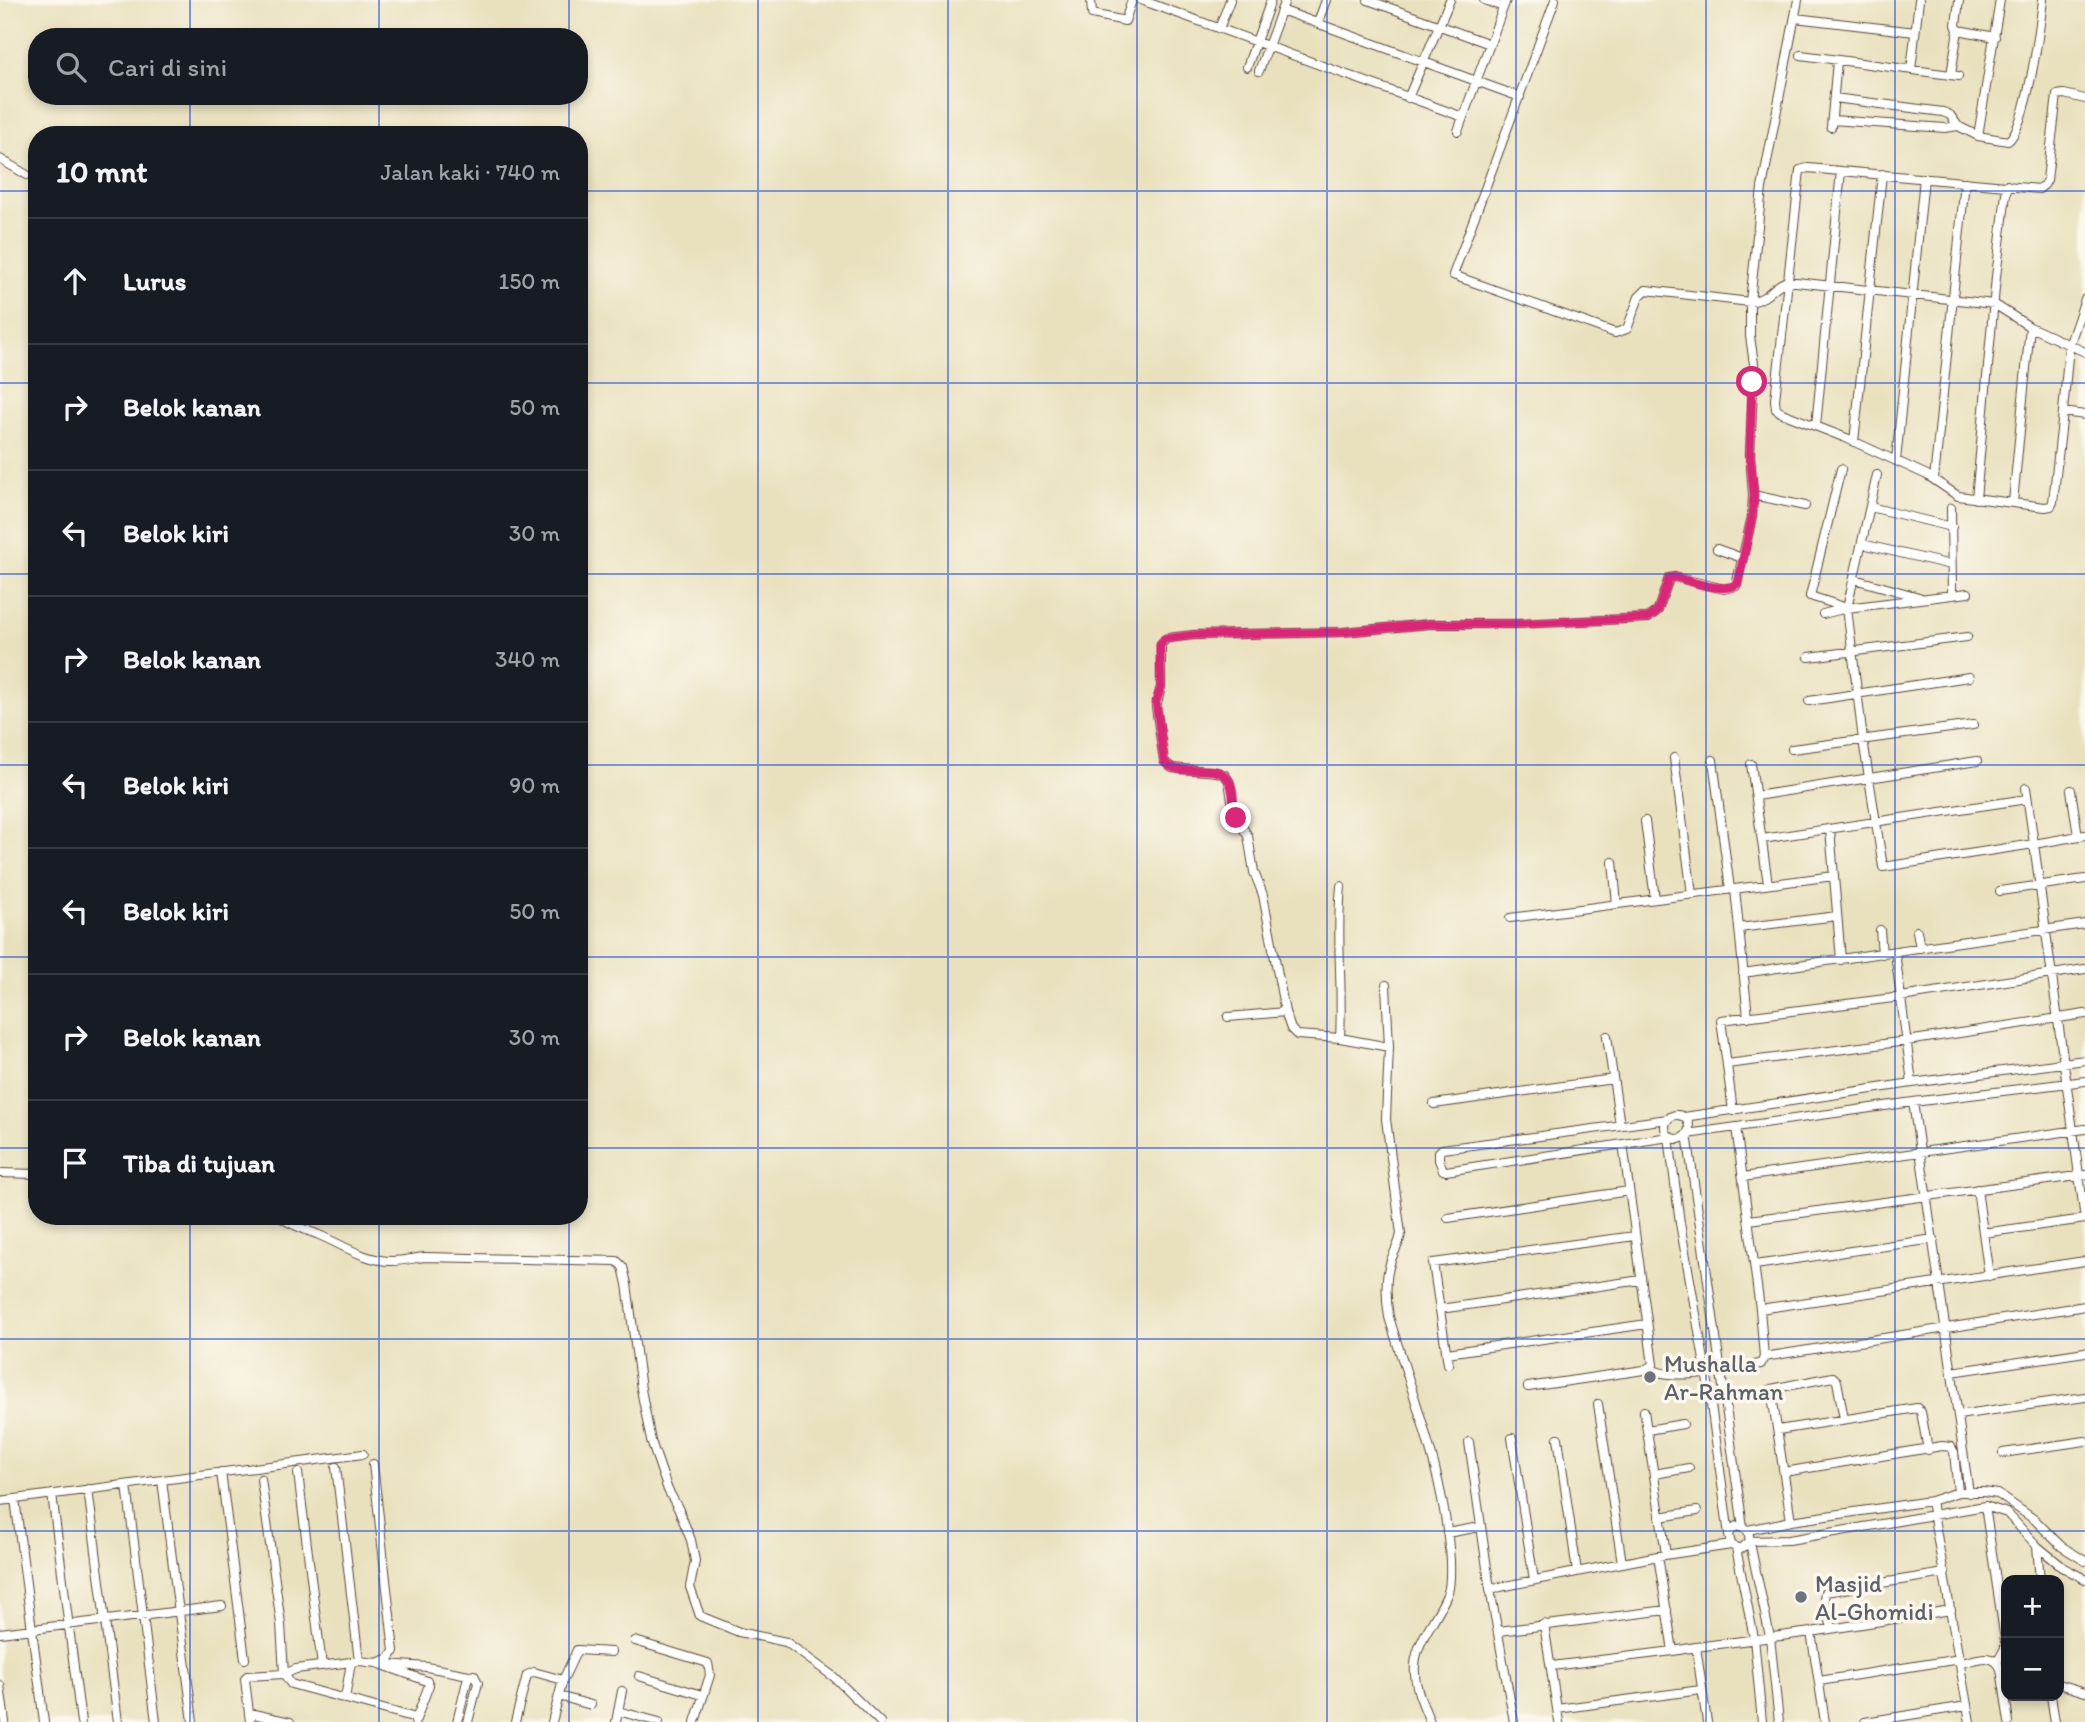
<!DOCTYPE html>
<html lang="id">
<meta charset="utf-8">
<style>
body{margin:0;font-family:Itim,sans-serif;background:#20242c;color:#f1f3f6}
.controls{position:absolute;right:21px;bottom:21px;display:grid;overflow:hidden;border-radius:14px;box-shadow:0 4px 10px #0003}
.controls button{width:63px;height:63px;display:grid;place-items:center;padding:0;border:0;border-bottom:2px solid #363941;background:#171b24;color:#f1f3f6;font:35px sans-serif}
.stop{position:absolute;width:21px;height:21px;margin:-16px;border:5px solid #db2777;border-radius:50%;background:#fff}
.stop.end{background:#db2777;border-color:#fff;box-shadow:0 2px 7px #0008}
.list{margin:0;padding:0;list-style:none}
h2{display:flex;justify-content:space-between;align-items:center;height:91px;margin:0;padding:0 28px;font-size:30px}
h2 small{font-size:23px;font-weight:400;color:#9ea1a6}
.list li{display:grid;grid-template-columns:46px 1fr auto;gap:21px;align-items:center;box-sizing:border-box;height:126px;padding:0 28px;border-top:2px solid #363941}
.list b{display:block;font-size:26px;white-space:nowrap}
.list em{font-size:23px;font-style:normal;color:#9ea1a6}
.icon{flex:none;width:38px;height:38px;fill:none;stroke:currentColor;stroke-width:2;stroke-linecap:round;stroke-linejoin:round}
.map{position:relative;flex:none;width:2085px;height:1722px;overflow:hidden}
.search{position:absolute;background:#171b24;box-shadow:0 4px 10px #0003;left:28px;top:28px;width:560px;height:77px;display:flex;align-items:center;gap:18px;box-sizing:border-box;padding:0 24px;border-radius:28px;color:#9ea1a6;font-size:26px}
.panel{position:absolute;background:#171b24;box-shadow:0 4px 10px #0003;left:28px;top:126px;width:560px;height:1099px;border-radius:28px}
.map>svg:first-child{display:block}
</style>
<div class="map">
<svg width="2085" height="1722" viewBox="0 0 2085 1722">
<rect width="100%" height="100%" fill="#fbf7ec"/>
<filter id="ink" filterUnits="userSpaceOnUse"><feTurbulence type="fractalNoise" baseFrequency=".0143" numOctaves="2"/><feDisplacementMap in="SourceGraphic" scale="14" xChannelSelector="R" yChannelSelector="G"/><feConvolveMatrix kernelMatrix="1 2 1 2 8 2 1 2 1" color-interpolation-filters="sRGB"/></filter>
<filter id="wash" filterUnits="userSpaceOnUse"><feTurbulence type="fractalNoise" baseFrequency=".00686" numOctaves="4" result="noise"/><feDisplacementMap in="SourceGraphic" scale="28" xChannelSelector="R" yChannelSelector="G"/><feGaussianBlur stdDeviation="1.57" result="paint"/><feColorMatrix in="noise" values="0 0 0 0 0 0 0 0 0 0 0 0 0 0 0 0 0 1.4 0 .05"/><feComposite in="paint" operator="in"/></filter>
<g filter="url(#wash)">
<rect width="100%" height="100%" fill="#e9e1be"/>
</g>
<g filter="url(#ink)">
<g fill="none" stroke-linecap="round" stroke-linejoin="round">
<g stroke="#554536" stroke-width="10">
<path id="street" d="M1091 0 1092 14 1125 21 1132 0
M1141 0 1463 117
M1368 0 1490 44
M1484 0 1503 7
M1555 0 1453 275 1615 333 1627 329 1639 297 1646 290 1750 302C1771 298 1770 287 1787 281L1994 304 2030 327 2085 352
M1959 0 1956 25 1958 30 1995 37
M1281 10 1520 97
M1795 18 1915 32
M1318 22 1326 0
M1219 29 1230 0
M1801 55 1958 76
M1247 67 1271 0
M1911 70 1919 0
M1259 71 1285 0
M1951 75 1958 30
M1408 98 1450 0
M1834 98 1943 112 1950 115 1958 126
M2085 99 2064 94 2057 95 2047 180 2044 185 2039 189 1808 168 1800 170 1775 400 1776 409 1782 413 1846 438 1927 475 1958 496 2045 507 2051 506 2053 502 2063 412 2085 415
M1832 120 1945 128 1958 126 1978 136 2000 0
M1831 127 1837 61
M1458 131 1506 0
M1978 136 2008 141C2027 127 2040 26 2043 0
M0 159 27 175
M2063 412 2069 346 2085 299
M1816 426 1841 171
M1854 442 1882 174
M1896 461 1924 178
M1841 469 1810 596 1847 608
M1877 475 1847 608 1863 740 1883 867 2034 844 2085 1219
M1934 479 1965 182
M1753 495 1805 506
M1976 499 1996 277 2007 185
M2013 502 2030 327
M1870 507 1952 527
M1951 508 1952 595
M1862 544 1951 565
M1717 549 1742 558
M1854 579 1919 597
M1823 614 1847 608 1968 593
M1809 657 1967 637
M1809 701 1969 677
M1792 749 1973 725
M1674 758 1692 894
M1713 760 1730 889
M1751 764 1768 884
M2026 788 2034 844 2085 835
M2071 790 2078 836
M1756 796 1977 761
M1645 821 1655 899
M1830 829 1841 960
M1762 839 2027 799
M1613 862 1617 904
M1735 889 1748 1017
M2000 891 2085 879
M1510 918 1834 876
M1739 928 1837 916
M1880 930 1882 954
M1917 931 1920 948
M1895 952 1912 1083
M1743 973 2085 924
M1386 985 1389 1047 1386 1119 1401 1234C1399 1245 1395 1250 1391 1260 1385 1277 1386 1299 1389 1317 1413 1397 1445 1476 1450 1560 1450 1570 1451 1583 1448 1592 1439 1617 1417 1638 1415 1665 1413 1685 1423 1704 1430 1722
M1228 1017 1285 1012
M1607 1036 1620 1125
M1340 1038C1343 987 1336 936 1341 886
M1389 1047 1340 1038 1297 1035 1291 1029 1285 1012 1263 895 1254 872 1248 836 1234 814 1229 781 1225 775 1217 772 1172 768 1164 761 1156 707 1161 687V644L1167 638 1194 635 1343 632 1429 624H1516L1648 618 1658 610 1669 578 1675 577 1724 589 1736 586 1752 517 1753 495 1750 455 1754 364 1750 336V302L1762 188 1798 0
M1727 1064 1907 1041 2085 1014
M1913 1102 1969 1493
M1434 1104 1613 1079
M1733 1111 1721 1020 1901 997 2085 969
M1665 1127a12 12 0 1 1 24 0a12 12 0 1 1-24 0Z
M1684 1117 1912 1083 2085 1060
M1668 1119 1442 1149 1439 1152V1160L1443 1170 1446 1171 1669 1137 1680 1223 1708 1383 1729 1535
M0 1173 37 1174
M1743 1177 2085 1129
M1977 1189 1989 1276
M279 1216C291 1226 305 1229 319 1235 343 1245 365 1261 392 1261 403 1261 415 1258 425 1257L617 1261 623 1267 627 1284 641 1389 651 1441 668 1490 678 1508 691 1540 695 1561 690 1587 700 1616 739 1632 786 1642 834 1677 880 1722
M1448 1218 1629 1191
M1749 1220 2085 1175
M1983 1233 2085 1219
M1755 1265 1934 1239
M1440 1309 1641 1280
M1760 1309 2085 1261
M1447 1353 1647 1324
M1764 1357 2085 1306
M1448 1364 1433 1263 1635 1236
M1650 1368C1670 1383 1736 1368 1761 1364L1764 1357 1760 1309 1736 1127
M1952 1372 2085 1352
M1528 1387 1644 1370 1653 1365 1623 1144
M1598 1404 1622 1563
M1644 1411 1666 1554
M1958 1415 2085 1397
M1647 1430 1683 1424
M1778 1430 1917 1408 1921 1412 1928 1450
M1512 1438 1534 1580
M1558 1438 1577 1572
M1469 1442 1490 1589
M2003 1453 2085 1441
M373 1464 394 1651 390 1658 377 1663
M336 1467 359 1661
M221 1472 245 1659
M1784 1472 1942 1446 1951 1447 1954 1452 1958 1492
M298 1473 322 1666
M1654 1474 1689 1468
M261 1479 281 1624 284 1674 291 1684 416 1718
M162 1480 193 1722
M127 1485 156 1722
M88 1489 118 1722
M52 1494 81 1722
M15 1499 44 1722
M0 1501 363 1454
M1931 1501 1970 1722
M1985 1506 2005 1640V1648L1998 1661
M1660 1517 1697 1511
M1791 1521 1771 1389 1833 1377 1837 1381 1844 1419
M1743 1527 1687 1134 1913 1102 2085 1081
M1748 1530 1750 1541 1741 1549 1731 1545 1729 1535 1732 1529 1737 1526 1748 1530 1791 1521 1931 1501 1958 1492H1983L1998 1494 2035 1520 2061 1546 2085 1561
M1447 1533 1480 1527
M1750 1541 1789 1540 1985 1506 2007 1513 2037 1546 2064 1568 2085 1579
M1750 1543 1770 1637 1779 1722
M2037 1546 2040 1580
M1736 1548 1754 1638 1762 1722
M1658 1556 1673 1651 1696 1647 1707 1722
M1544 1624 1559 1722
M1832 1628 1824 1599 1825 1592 1945 1573
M1499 1631 1667 1610
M0 1633 222 1606
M635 1641 708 1663 710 1675 695 1722
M1696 1647 1811 1632
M1961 1663C1976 1660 1994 1651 2001 1669L2009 1722
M387 1664 427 1667 469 1675
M1552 1666 1673 1651
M639 1676 702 1695
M1819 1681 1960 1659
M2059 1684 2085 1692
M0 1685 5 1722
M559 1696 591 1705
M2051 1696 2055 1722
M345 1699 351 1662
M1557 1709 1701 1690
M618 1711 659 1722
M249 1713 290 1722
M250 1722 245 1679 247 1676 284 1674 296 1669 359 1661 377 1663 427 1681 429 1685 415 1722
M457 1722 468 1677 474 1675 478 1683 468 1722
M515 1722 527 1675 534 1672 563 1680
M552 1722 563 1680 577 1650 611 1652
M616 1722 622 1691
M1514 1722 1490 1589 1658 1556 1731 1545
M1825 1722 1811 1632 1951 1610
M1865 1722 1967 1706"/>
</g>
<use href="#street" stroke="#fff" stroke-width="8"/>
</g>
</g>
<g fill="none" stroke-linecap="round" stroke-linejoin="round" filter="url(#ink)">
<path stroke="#db2777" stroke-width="9" d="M1236 818C1231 806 1236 790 1228 779 1214 760 1177 780 1164 761L1156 702 1161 687 1160 646 1164 639 1194 635 1343 632 1429 624H1516L1648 618 1658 610 1669 578 1675 577C1690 581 1727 595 1738 583L1752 517 1754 495 1750 456 1752 382"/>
</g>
<path fill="none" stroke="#1d4ed8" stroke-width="2" stroke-opacity="0.55" d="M190 0V37M379 0V37M569 0V37M758 0V1722M948 0V1722M1137 0V1722M1327 0V1722M1516 0V1722M1706 0V1722M1895 0V1722M190 96V135M379 96V135M569 96V135M0 191H37M579 191H2085M0 383H37M579 383H2085M0 574H37M579 574H2085M0 765H37M579 765H2085M0 957H37M579 957H2085M0 1148H37M579 1148H2085M190 1216V1722M379 1216V1722M569 1216V1722M0 1339H2085M0 1531H2085"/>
<g fill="#6b7280" stroke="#fbf7ec" stroke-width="2.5">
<circle cx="1650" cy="1377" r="7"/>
<circle cx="1801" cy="1597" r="7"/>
</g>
<g text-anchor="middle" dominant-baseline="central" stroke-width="7" stroke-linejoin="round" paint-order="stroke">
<g font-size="24" fill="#5b616d" stroke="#fbf7ec" text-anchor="start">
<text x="1664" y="1363">Mushalla<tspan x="1664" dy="28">Ar-Rahman</tspan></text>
<text x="1815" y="1583">Masjid<tspan x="1815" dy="28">Al-Ghomidi</tspan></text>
</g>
</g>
</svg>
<div class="controls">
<button>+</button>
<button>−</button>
</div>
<div class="stop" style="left:1752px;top:382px"></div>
<div class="stop end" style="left:1236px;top:818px"></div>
<div class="search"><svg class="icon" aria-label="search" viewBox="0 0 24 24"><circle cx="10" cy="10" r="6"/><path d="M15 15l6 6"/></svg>Cari di sini</div>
<section class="panel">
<h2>10 mnt<small>Jalan kaki · 740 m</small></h2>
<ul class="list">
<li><svg class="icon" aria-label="ahead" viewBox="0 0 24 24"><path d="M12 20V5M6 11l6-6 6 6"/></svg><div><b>Lurus</b></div><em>150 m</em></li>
<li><svg class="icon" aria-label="right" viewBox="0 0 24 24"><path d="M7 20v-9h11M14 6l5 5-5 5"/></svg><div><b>Belok kanan</b></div><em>50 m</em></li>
<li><svg class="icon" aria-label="left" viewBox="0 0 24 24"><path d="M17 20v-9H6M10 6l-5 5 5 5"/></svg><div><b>Belok kiri</b></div><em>30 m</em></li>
<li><svg class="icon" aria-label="right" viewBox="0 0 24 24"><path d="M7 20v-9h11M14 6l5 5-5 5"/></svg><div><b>Belok kanan</b></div><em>340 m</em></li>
<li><svg class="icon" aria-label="left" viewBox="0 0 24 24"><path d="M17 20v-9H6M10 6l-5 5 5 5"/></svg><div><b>Belok kiri</b></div><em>90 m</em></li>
<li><svg class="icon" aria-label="left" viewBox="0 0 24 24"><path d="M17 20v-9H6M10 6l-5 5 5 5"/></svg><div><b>Belok kiri</b></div><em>50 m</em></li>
<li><svg class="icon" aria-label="right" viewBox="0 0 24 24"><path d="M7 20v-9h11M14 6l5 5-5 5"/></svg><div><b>Belok kanan</b></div><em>30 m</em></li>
<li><svg class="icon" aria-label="arrive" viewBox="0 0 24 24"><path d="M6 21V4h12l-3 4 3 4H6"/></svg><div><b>Tiba di tujuan</b></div></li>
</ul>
</section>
</div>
